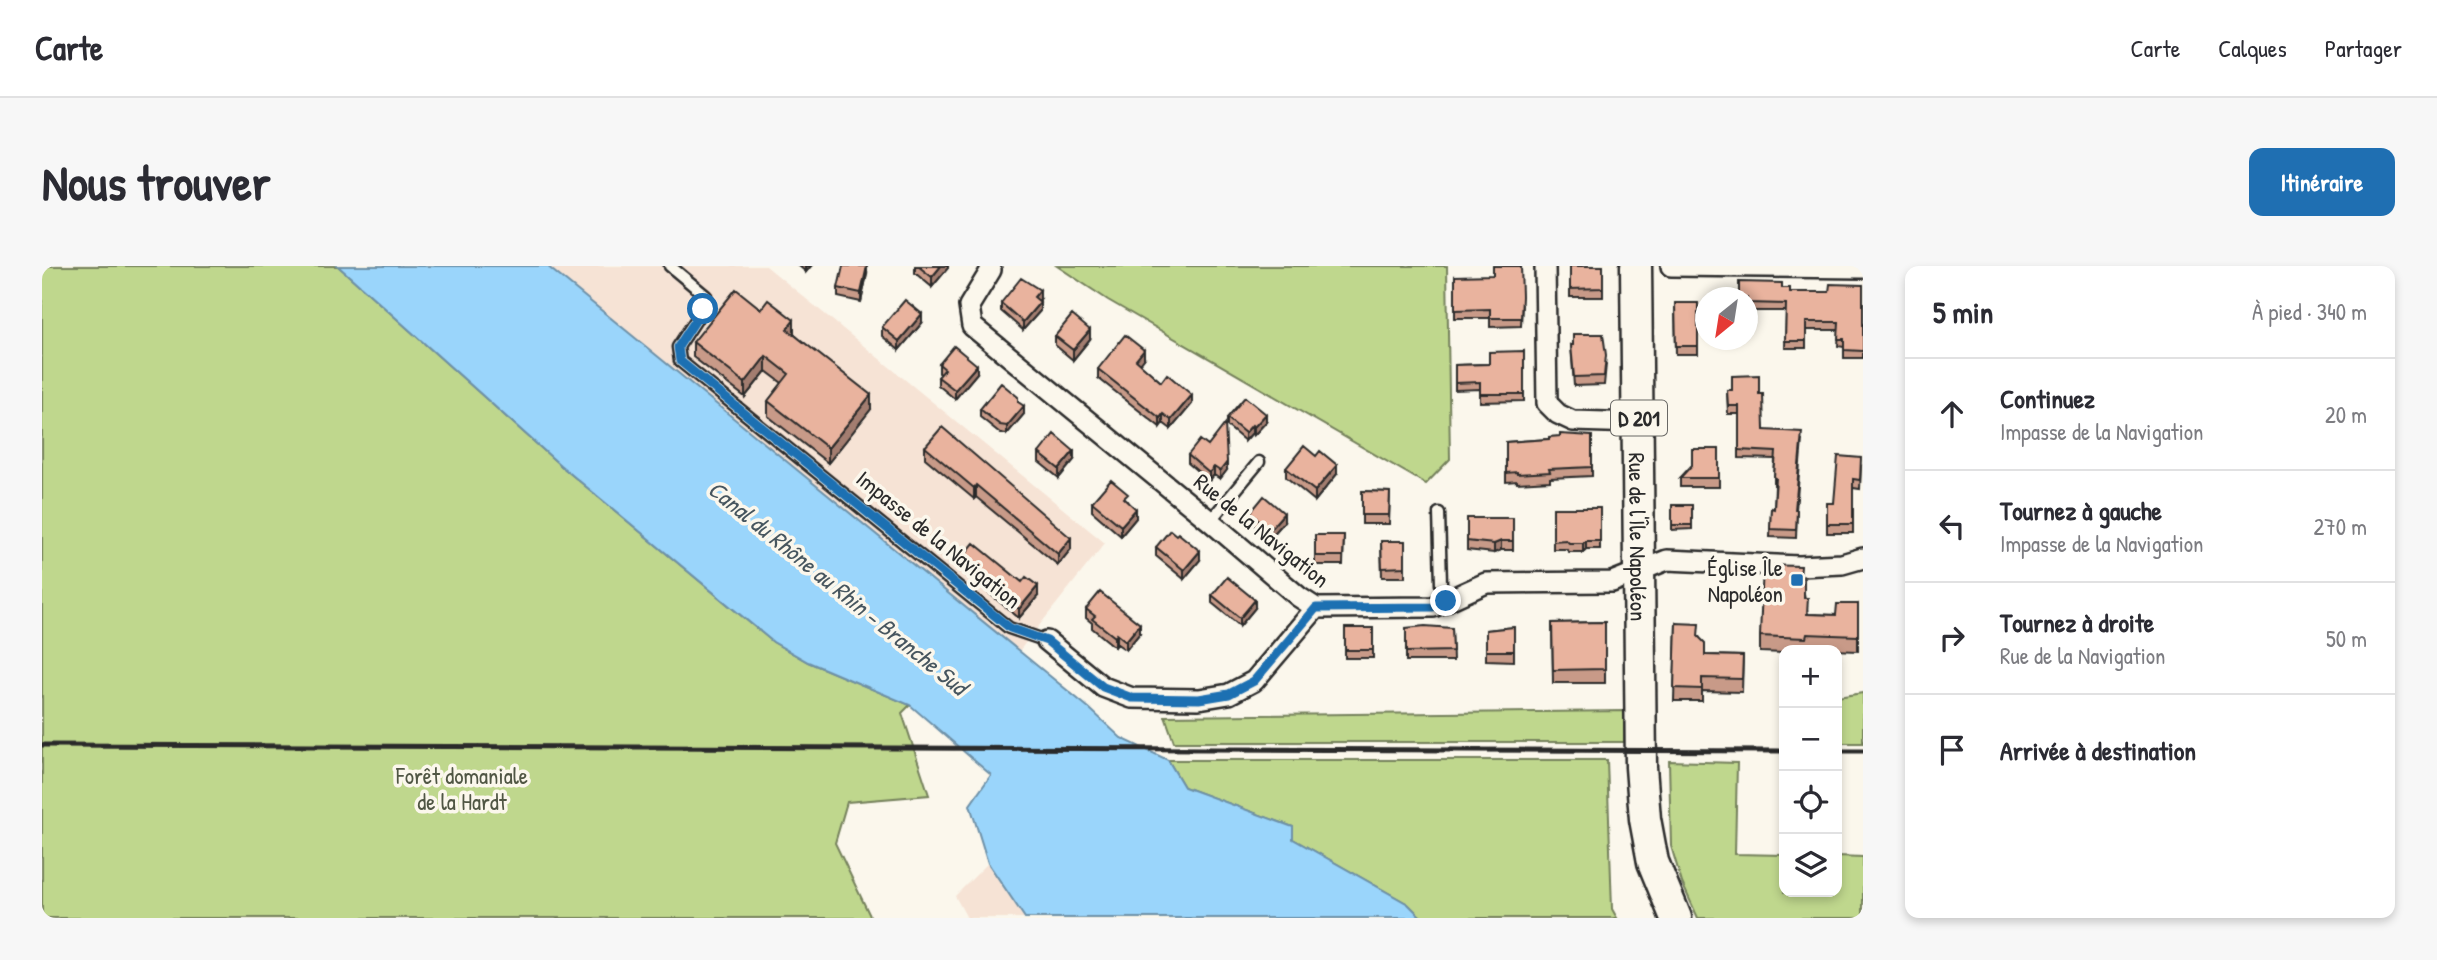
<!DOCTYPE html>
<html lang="fr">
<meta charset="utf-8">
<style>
body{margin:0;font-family:"Patrick Hand",sans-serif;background:#f7f7f7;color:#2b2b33}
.controls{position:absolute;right:21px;bottom:21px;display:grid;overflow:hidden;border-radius:14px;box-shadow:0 4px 10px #0003}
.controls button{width:63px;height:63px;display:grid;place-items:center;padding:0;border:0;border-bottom:2px solid #e1e1e2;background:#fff;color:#2b2b33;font:35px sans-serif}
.compass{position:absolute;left:1653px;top:21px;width:63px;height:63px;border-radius:50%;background:#fff;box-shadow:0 4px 10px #0003;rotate:210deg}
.stop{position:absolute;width:21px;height:21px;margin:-16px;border:5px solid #1f6fb2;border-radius:50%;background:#fff}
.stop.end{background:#1f6fb2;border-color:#fff;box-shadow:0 2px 7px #0008}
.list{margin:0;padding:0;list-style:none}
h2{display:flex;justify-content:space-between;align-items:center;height:91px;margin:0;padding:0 28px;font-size:30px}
h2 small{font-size:23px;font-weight:400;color:#7c7c81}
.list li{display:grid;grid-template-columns:46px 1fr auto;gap:21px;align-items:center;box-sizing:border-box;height:112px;padding:0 28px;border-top:2px solid #e1e1e2}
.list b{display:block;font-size:26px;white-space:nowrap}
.list p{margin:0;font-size:23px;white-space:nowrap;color:#7c7c81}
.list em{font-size:23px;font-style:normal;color:#7c7c81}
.icon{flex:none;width:38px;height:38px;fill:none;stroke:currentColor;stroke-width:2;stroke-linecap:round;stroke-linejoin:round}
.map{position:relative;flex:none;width:1821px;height:652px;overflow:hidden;border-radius:14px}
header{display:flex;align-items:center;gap:42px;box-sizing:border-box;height:98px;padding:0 35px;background:#fff;border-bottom:2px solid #e1e1e2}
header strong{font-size:33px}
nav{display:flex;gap:38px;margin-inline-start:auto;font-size:24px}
.intro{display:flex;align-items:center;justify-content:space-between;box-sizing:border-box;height:168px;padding:0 42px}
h1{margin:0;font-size:49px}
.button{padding:18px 32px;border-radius:14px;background:#1f6fb2;color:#fff;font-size:24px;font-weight:700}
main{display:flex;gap:42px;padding:0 42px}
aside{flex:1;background:#fff;border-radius:14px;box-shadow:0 4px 10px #0003}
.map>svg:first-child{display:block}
</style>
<header>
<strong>Carte</strong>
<nav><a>Carte</a><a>Calques</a><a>Partager</a></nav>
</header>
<div class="intro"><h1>Nous trouver</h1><a class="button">Itinéraire</a></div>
<main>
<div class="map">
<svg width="1821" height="652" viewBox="0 0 1821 652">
<rect width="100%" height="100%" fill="#fbf7ec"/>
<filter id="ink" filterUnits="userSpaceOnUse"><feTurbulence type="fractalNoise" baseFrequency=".0143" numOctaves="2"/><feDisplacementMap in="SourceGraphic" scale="14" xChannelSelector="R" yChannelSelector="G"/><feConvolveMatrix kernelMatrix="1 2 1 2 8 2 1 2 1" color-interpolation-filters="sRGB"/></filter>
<g filter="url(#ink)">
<path fill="#f6e3d5" d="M505 0H724L1063 277 977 385Z
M946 597 983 652H925L913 630Z"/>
<path fill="#bfd78d" stroke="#75815c" stroke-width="2" d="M0 0H296L518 199 731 376 766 396 868 439 860 447 887 529 805 536 793 577 829 652H0Z
M1015 0H1405L1408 193 1384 218 1066 34Z
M1821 427V477H1795V431Z
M1582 445V476H1132L1123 450Z
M1126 494H1565L1570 643 1575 652H1380L1366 638 1251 573V561L1142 521Z
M1627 495 1695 497 1693 588 1742 589V626H1795V590L1821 591V652H1656L1640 617 1629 580Z"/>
<path fill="#9ad5fb" stroke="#6e91a8" stroke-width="2" d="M296 0H505L1047 442 1079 472 1126 494 1142 521 1251 561V573L1366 638 1380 652H983L946 597 928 539 949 509 868 439 766 396 731 376 518 199Z"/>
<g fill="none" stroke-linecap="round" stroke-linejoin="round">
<g stroke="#2b2b2b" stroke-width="15">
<path id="lane" d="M628 0 664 30 661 43 636 81 638 95 967 362 1005 375
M1397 247 1399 318 1404 335
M1168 255 1217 196"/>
</g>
<g stroke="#2b2b2b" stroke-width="24">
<path id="street" d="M948 0 949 4 927 40 930 60 1168 255 1257 331 1274 342 1391 341 1444 317 1570 316 1625 294 1757 300 1800 298 1821 292
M1503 0 1505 137 1516 148 1531 155 1597 157
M1629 0 1821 2
M1005 375 1061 421 1090 432 1157 433 1187 428 1212 415 1274 342"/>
</g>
<g stroke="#2b2b2b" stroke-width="35">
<g id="primary">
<path id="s1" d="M1594 0 1599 501 1603 553 1611 596 1634 652"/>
</g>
</g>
<use href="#lane" stroke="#fbf7ec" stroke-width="10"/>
<use href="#street" stroke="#fbf7ec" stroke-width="19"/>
<use href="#primary" stroke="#fbf7ec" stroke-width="30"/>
<path stroke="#2b2b2b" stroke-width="5" d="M0 479 1742 485
M1795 485H1821"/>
</g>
<path fill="#c89a88" stroke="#2b2b2b" stroke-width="2" d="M757 0H769L764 6Z
M873 0H906V2L890 21 873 7Z
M1528 0H1561V31H1528Z
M825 8 819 36 796 31V22Z
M1413 10 1480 39 1479 60 1448 61V52H1413Z
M1821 19V92H1802V81L1796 80 1797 64H1764V82H1743L1744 45H1705V32L1740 22 1748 26H1787Z
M998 33 996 35 998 45 981 64 959 45V37Z
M1633 37H1656V88H1634Z
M880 57 857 84 840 70V61Z
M752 68 829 143 786 197 726 150V135L740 117 724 105 703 131 651 91V76Z
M1013 70 1048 73 1031 94 1013 79Z
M1529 79 1564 98 1562 119 1532 120Z
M1482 85V135L1438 136V123L1413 124V99L1447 98Z
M1102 93 1098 98 1119 116 1150 138 1129 163 1121 157 1118 161 1056 112V103Z
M897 98 935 107 913 133 896 119V111L899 108 897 107Z
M1685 124 1717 128 1722 164 1760 174 1754 244H1755L1754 272 1728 271 1729 242 1732 243 1733 219H1732V211L1733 193 1697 192V148H1686Z
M976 136 982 148 965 168 958 167 938 151V143Z
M1185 152 1224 156 1212 169 1210 167 1203 175 1185 160Z
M1550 170V210L1508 212V215L1475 217V215L1464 216V176Z
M883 181 1029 283 1016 299 934 231 932 233 883 192Z
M1677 183V221H1638V212Z
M997 187 1032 194 1017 212 997 196Z
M1146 189 1185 204 1178 213 1172 209 1167 215 1146 197Z
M1819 201 1818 223 1811 222V267H1785V237H1792Z
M1244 202 1295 208 1273 235 1244 211Z
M1320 225 1348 226 1347 258H1320Z
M1086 235 1094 252 1079 270 1050 245V236Z
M1630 239H1650V263L1630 264Z
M1511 242H1558V283H1544L1541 286H1527L1524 283H1511Z
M1208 247 1242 256 1228 272 1208 256Z
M1425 252H1471V284H1459L1452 287 1425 284Z
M1273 269H1302L1301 299H1273Z
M1339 275H1363V311H1340Z
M1114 281 1158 294 1142 313 1114 290Z
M918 294 980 316 996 330 977 352 918 303Z
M1759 312 1766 348 1794 349 1816 338V385L1765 383V384H1742V387L1718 386V370Z
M1170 329 1213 342 1198 360 1170 337Z
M1044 343 1098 367 1084 384 1075 378 1073 381 1050 362V357L1044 352Z
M1563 356V417H1511L1510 357Z
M1634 357 1657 370 1663 389 1701 390 1700 426 1660 425V435H1632Z
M1472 361V395L1444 394V364Z
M1303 362H1331V392H1303Z
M1364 362H1410L1411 395H1364Z"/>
<path fill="#a37d6f" stroke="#2b2b2b" stroke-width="2" d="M764 0H769L764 6Z
M825 0V8L819 36V27Z
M899 0H906V2L890 21V11Z
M998 24V33L992 40V31Z
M998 36V45L981 64V56Z
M880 48V57L857 84V75Z
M752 54V69L745 63Z
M1048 64V73L1031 94V84Z
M1102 84V93L1094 103V94Z
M724 90V105L703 131V117Z
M935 99V107L913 133V124Z
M829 129V143L786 197V182Z
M1150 129V138L1129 163V154Z
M982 140V148L965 168V160Z
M1121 148V157L1118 161V152Z
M1224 148V156L1212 169V161Z
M1210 159V167L1203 175V167Z
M1032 185V194L1017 212V203Z
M1185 196V204L1178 213V205Z
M1295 199V208L1273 235V225Z
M1172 201V209L1167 215V207Z
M934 219V231L932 233V222Z
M1094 243V252L1079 270V260Z
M1242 247V256L1228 272V263Z
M1029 272V283L1016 299V288Z
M1459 275V284L1452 287V278Z
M1544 275V283L1541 286V277Z
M1158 285V294L1142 313V304Z
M996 320V330L977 352V343Z
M1213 334V342L1198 360V352Z
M1098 358V367L1084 384V375Z
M1075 368V378L1073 381V371Z"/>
<path fill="#e9b39e" stroke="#2b2b2b" stroke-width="2" d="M801 0H825L819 27 796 22Z
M876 0H899L890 11Z
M1451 0H1479L1480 30 1479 52H1448V43L1413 44V10L1451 9Z
M1528 0H1561V22L1528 23Z
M979 12 998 24 992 31 998 36 981 56 959 37Z
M1697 16 1740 17V22H1748V26H1787L1788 18 1821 19V85L1802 84V73H1796L1797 56H1764V75H1743L1744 38 1705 37V32H1697Z
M694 23 719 43 726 34 752 54 745 63 829 129 786 182 726 135 747 108 724 90 703 117 651 76Z
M863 34 880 48 857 75 840 61Z
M1633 37H1656V80H1634Z
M1030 49 1048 64 1031 84 1013 70Z
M1531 68H1561L1564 89 1562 110 1532 111 1529 79H1531Z
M1083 69 1102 84 1094 94 1119 116 1125 108 1150 129 1129 154 1121 148 1118 152 1056 103Z
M912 80 935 99 913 124 896 111 903 103 897 98Z
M1482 85V128H1438V116L1413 117V99L1447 98V86Z
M1717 109V128H1721L1722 164 1760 166 1753 244H1755L1754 264 1728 263 1729 242 1732 243 1734 212 1732 211 1734 186 1697 184V140H1686L1685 124H1690V110Z
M959 117 976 131V136L982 140 965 160 958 159 938 143Z
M1203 131 1224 148 1212 161 1210 159 1203 167 1185 152Z
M1183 158 1185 196 1178 205 1172 201 1167 207 1146 189 1158 174 1166 180Z
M900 161 1029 272 1016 288 934 219 932 222 883 181Z
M1012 168 1032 185 1017 203 997 187Z
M1518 168 1550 170V201L1507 203 1508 206 1475 208V206L1464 207V176L1507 173V171L1518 170Z
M1262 180 1274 190 1278 185 1295 199 1273 225 1244 202Z
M1650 183H1677V212H1638L1650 199Z
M1796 190 1819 192 1818 214 1811 213V258H1785V237H1792Z
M1069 214 1086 228 1082 232 1094 243 1079 260 1050 236Z
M1320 225 1348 226 1347 249H1320Z
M1222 230 1242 247 1228 263 1208 247Z
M1630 239H1650V259H1630Z
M1511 242H1558V275H1544L1541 277H1527L1524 274 1511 275Z
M1425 252H1471V275H1459L1452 278 1425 275Z
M1128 264 1134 269 1136 267 1158 285 1142 304 1114 281Z
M1273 269H1302L1301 290H1273Z
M1339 275H1363V301L1340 302Z
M932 277 980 316 984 311 996 320 977 343 918 294Z
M1721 299 1759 300 1758 312 1762 313V332H1766L1765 348 1794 349 1795 338H1816V370L1765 368 1764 372 1718 370Z
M1185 311 1213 334 1198 352 1170 329Z
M1058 326 1098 358 1084 375 1075 368 1073 371 1050 353 1053 350 1044 343Z
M1563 356V403L1511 404 1510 357Z
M1634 357 1657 358 1656 370 1663 377V389L1701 390 1700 413 1660 412V423L1632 422Z
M1383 360 1410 362 1411 385 1364 386V362Z
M1472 361V385H1444V364Z
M1303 362H1331V384H1303Z"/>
</g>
<g fill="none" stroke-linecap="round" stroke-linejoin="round" filter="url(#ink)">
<path stroke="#1f6fb2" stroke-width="9" d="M661 43 636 81 638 95 968 362 1005 375 1061 421 1090 432 1157 433 1187 428 1212 415 1274 342 1391 341 1404 335"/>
</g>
<rect fill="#1f6fb2" stroke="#fbf7ec" stroke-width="2.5" x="1748" y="307" width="14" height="14" rx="3.5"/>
<g text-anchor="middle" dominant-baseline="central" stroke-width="7" stroke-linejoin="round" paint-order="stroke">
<rect fill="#fbf7ec" stroke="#696865" stroke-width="2" x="1569" y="134.5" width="56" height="35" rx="5"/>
<g font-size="21" font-weight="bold" fill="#2b2b2b">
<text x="1597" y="152">D 201</text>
</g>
<g font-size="23" fill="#2b2b2b" stroke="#fbf7ec">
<text transform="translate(1220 264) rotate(39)">Rue de la Navigation</text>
<text stroke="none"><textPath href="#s1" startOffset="271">Rue de l'Île Napoléon</textPath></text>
<text transform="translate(897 273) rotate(39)">Impasse de la Navigation</text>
</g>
<g font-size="23" fill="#2b2b2b" stroke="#fbf7ec" text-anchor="end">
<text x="1741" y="301">Église Île<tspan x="1741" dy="26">Napoléon</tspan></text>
</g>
<g font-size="23" fill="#505644" stroke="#fbf7ec">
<text x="420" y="509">Forêt domaniale<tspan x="420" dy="26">de la Hardt</tspan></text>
</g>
<g font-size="24" font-style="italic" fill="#47565f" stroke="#fbf7ec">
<text transform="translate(796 321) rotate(39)">Canal du Rhône au Rhin - Branche Sud</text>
</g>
</g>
</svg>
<div class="controls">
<button>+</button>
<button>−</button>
<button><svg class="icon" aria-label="locate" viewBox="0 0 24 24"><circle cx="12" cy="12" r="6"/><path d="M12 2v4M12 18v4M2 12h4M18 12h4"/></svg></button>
<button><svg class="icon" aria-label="layers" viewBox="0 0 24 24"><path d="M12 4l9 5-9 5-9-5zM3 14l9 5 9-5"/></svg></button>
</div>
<svg class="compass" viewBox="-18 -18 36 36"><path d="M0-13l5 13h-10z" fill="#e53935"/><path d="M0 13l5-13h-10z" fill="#7c7c81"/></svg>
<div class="stop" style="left:661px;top:43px"></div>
<div class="stop end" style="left:1404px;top:335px"></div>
</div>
<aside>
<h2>5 min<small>À pied · 340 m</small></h2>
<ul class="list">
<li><svg class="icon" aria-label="ahead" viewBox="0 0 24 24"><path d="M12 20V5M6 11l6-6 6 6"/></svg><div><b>Continuez</b><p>Impasse de la Navigation</p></div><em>20 m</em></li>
<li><svg class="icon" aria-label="left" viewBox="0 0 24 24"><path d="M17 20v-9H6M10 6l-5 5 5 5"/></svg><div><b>Tournez à gauche</b><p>Impasse de la Navigation</p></div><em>270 m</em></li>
<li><svg class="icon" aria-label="right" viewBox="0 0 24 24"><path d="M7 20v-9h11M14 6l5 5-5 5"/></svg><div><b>Tournez à droite</b><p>Rue de la Navigation</p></div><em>50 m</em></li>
<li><svg class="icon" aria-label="arrive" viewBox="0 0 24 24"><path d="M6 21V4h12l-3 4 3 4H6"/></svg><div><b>Arrivée à destination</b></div></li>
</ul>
</aside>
</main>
